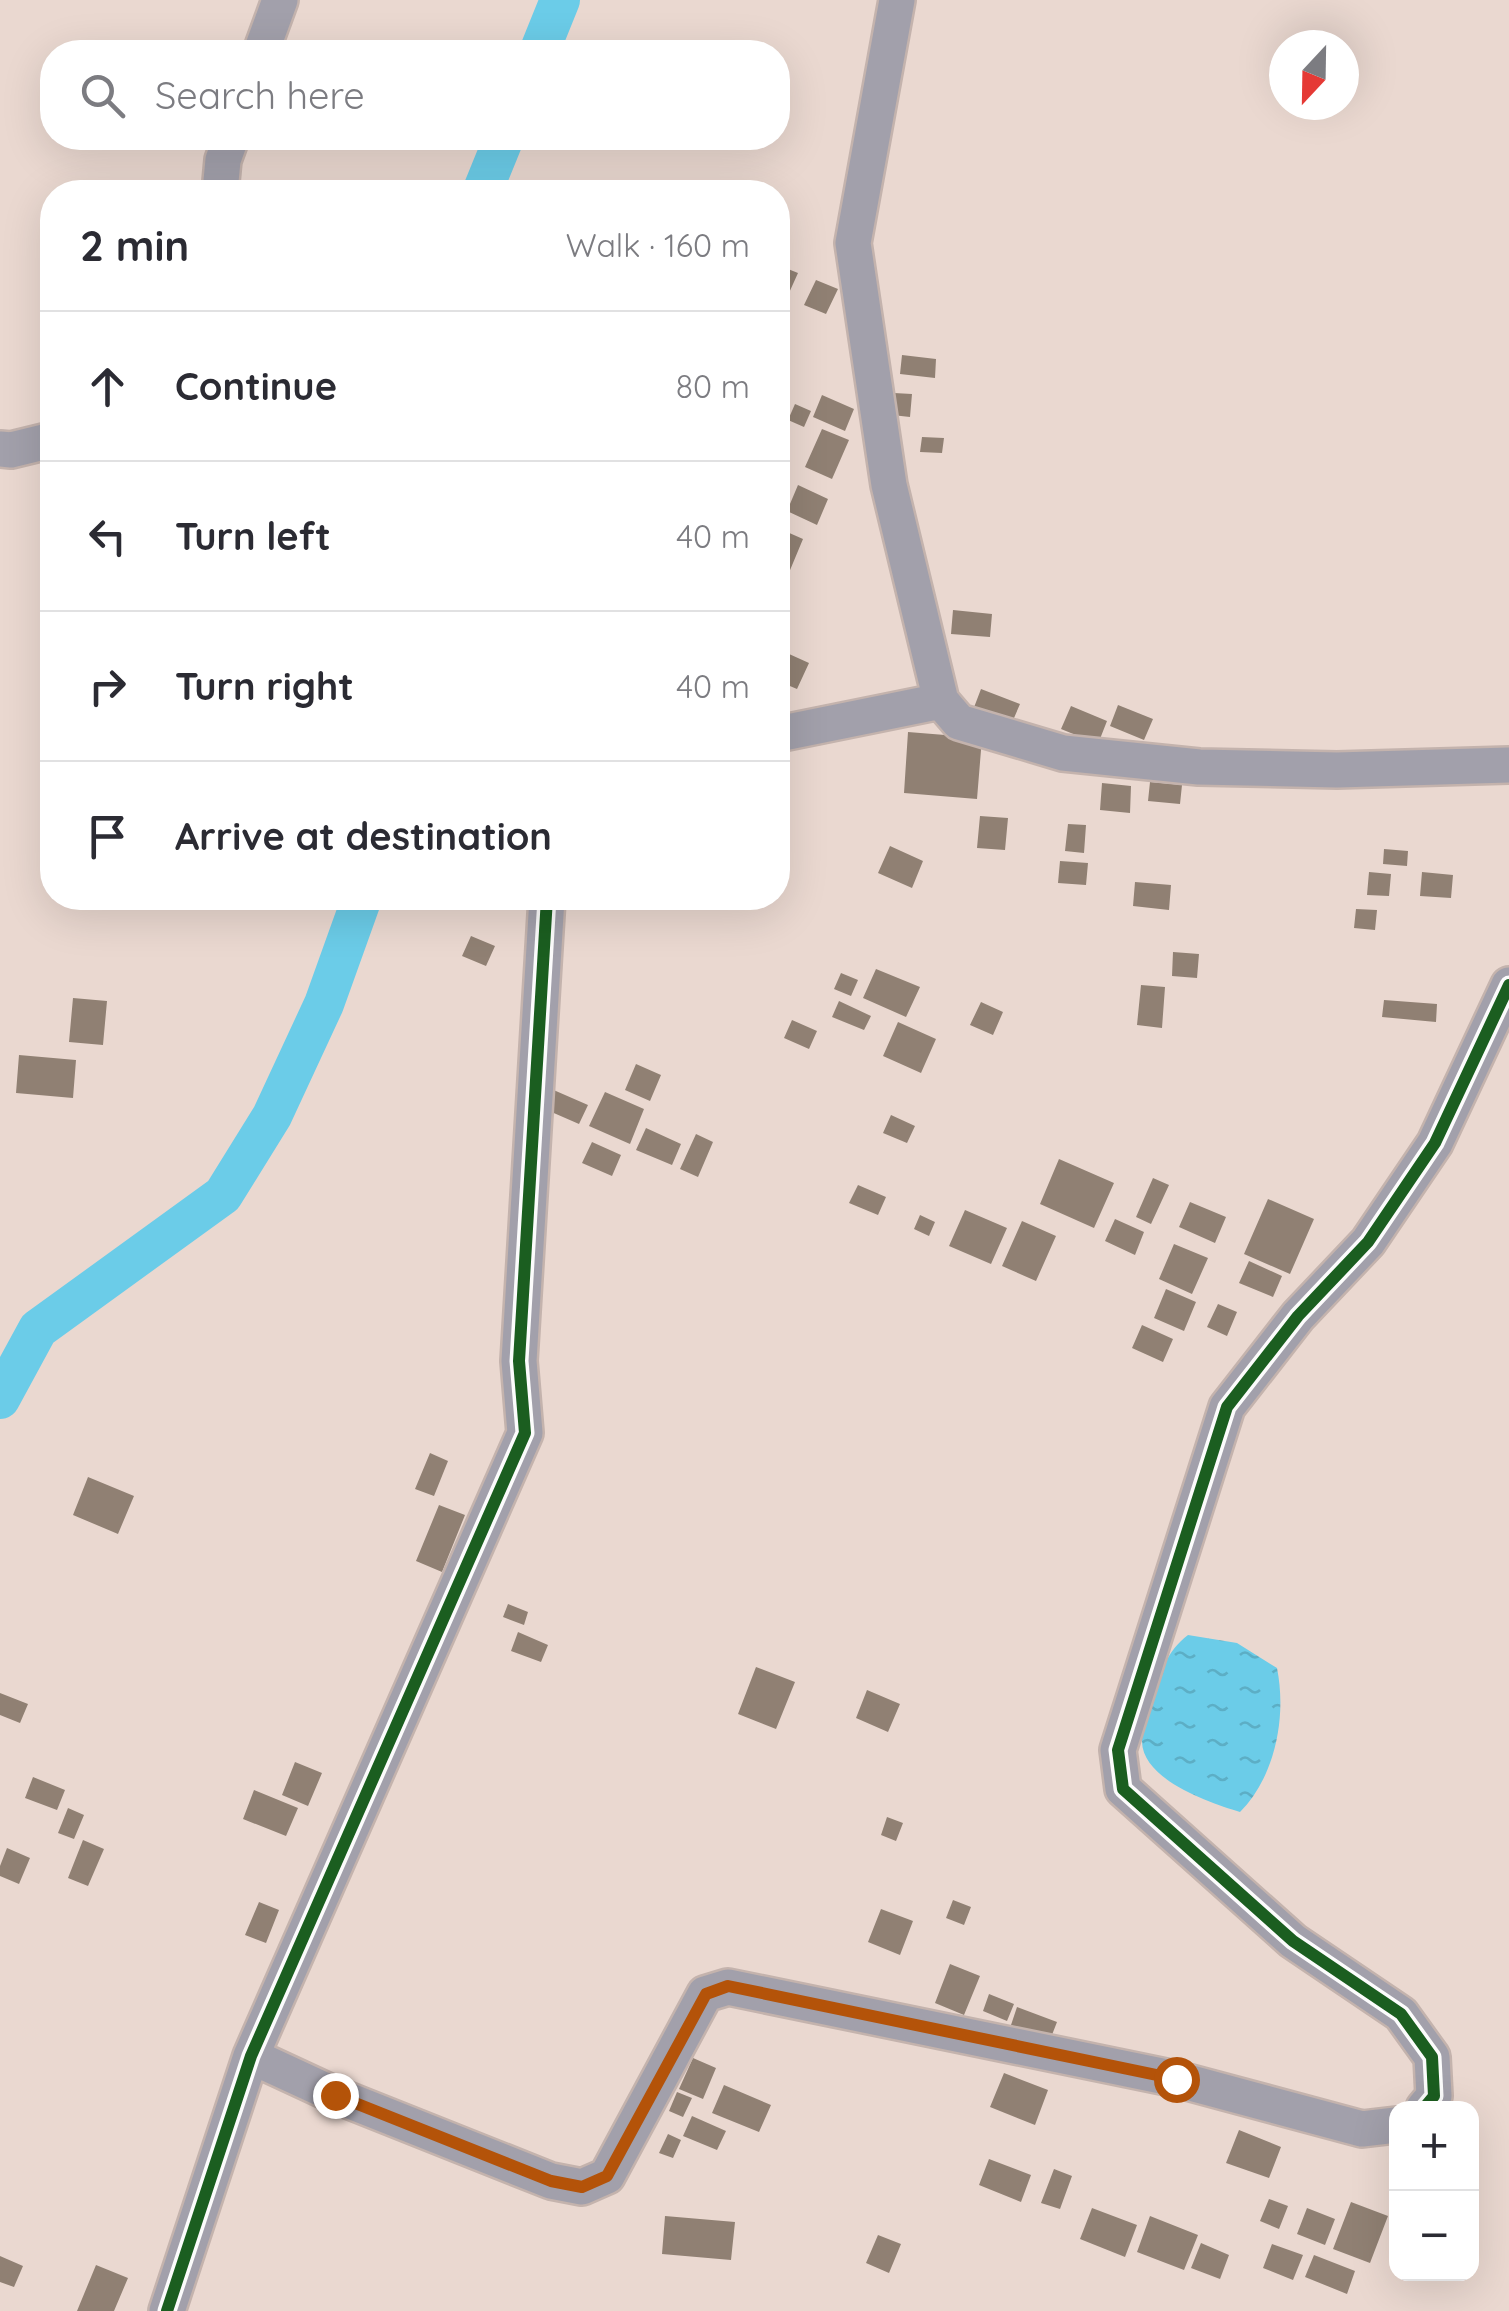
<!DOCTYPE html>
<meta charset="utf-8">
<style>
body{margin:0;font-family:Quicksand,sans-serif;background:#f2f2f3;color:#2b2b33}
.controls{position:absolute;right:30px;bottom:30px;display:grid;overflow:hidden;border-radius:20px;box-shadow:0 10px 40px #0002}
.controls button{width:90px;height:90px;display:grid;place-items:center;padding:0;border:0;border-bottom:2px solid #e1e1e2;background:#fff;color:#2b2b33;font:50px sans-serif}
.compass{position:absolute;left:1269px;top:30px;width:90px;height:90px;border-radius:50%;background:#fff;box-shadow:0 10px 40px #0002;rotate:202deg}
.stop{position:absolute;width:30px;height:30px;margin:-22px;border:8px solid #b45309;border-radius:50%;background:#fff}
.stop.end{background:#b45309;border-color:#fff;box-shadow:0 2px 10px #0008}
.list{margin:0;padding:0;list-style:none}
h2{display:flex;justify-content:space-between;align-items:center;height:130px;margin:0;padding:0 40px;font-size:42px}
h2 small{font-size:32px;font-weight:400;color:#7c7c81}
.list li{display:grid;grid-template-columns:65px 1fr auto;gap:30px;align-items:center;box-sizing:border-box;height:150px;padding:0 40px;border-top:2px solid #e1e1e2}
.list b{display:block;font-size:38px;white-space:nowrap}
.list em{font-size:32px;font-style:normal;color:#7c7c81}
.icon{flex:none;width:55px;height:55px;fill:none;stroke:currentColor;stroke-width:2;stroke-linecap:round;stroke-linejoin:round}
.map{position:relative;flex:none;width:1509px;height:2311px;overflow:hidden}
.search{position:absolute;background:#fff;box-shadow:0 10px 40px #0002;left:40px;top:40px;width:750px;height:110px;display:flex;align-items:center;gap:25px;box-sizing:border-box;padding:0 35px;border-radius:40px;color:#7c7c81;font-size:38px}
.panel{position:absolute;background:#fff;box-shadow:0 10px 40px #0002;left:40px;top:180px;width:750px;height:730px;border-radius:40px}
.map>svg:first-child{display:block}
</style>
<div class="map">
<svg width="1509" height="2311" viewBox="0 0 1509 2311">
<defs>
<pattern id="water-ripples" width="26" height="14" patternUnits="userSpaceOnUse" patternTransform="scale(2.5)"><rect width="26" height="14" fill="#6bcce8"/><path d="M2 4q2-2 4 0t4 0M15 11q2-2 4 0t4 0" fill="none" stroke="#5caec5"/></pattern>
</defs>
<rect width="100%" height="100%" fill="#ead8d0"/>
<path fill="url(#water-ripples)" d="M1188 1635 1237 1643 1277 1668C1287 1717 1275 1777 1240 1812 1210 1803 1143 1780 1142 1742 1141 1726 1148 1710 1153 1696 1161 1671 1167 1651 1188 1635Z"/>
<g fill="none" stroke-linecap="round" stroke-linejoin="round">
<path stroke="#6bcce8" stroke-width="40" d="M539 52 560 0
M482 192 504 138
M0 1399 38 1329 223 1195 272 1116 324 1004 362 898"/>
</g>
<path fill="#908073" d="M778 265 798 273 784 304 778 301Z
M816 280 838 289 826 314 804 305Z
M902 355 936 359 935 378 900 374Z
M894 393 912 394 910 417 892 415Z
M822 395 854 409 845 431 813 417Z
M795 404 811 411 804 427 788 420Z
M822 429 849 440 832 479 805 467Z
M922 437 944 438 942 453 920 452Z
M798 485 828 499 817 525 787 511Z
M778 528 803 539 788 575 778 570Z
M953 610 992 614 990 637 951 634Z
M778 649 809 663 797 689 778 681Z
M981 689 1020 704 1011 725 973 710Z
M1118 705 1153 719 1144 740 1110 726Z
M1071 706 1107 721 1098 744 1061 729Z
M908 732 982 738 977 799 904 793Z
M1150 782 1182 785 1180 804 1148 801Z
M1102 783 1131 786 1130 813 1100 810Z
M980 816 1008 818 1005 850 977 848Z
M1068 824 1086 825 1084 853 1065 851Z
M890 846 923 861 912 888 878 873Z
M1384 849 1408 851 1407 866 1383 864Z
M1060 861 1088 863 1086 885 1058 883Z
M1369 872 1391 874 1389 896 1367 895Z
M1422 872 1453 875 1451 898 1420 896Z
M1135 882 1171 885 1169 910 1133 906Z
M1356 909 1377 910 1375 930 1354 928Z
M471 936 495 946 486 966 462 956Z
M1173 952 1199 954 1197 978 1172 976Z
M876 969 920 987 906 1017 863 998Z
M841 973 858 980 851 996 834 989Z
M1141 985 1165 987 1162 1028 1137 1025Z
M73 998 107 1001 103 1045 69 1042Z
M1384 1000 1437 1004 1436 1022 1382 1017Z
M839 1001 871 1016 864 1030 832 1017Z
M981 1002 1003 1012 993 1035 970 1025Z
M792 1020 817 1031 809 1049 784 1038Z
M898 1022 936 1039 921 1073 883 1056Z
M19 1055 76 1060 73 1098 16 1093Z
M636 1064 661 1075 650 1101 625 1090Z
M549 1088 588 1105 579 1124 540 1107Z
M605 1092 644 1109 630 1144 589 1126Z
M891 1115 915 1126 907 1143 883 1133Z
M646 1128 681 1144 672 1165 636 1150Z
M696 1134 713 1142 698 1177 680 1169Z
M592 1142 621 1155 612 1176 582 1163Z
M1059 1159 1114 1183 1094 1228 1040 1204Z
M1153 1178 1169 1185 1151 1224 1136 1217Z
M858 1185 886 1197 878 1215 849 1203Z
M1268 1199 1314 1219 1290 1274 1244 1254Z
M1190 1202 1226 1217 1215 1243 1179 1227Z
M965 1210 1007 1228 991 1264 949 1246Z
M920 1215 935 1222 929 1236 914 1229Z
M1115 1219 1144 1232 1135 1255 1105 1241Z
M1022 1221 1056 1236 1036 1281 1002 1266Z
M1174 1244 1208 1258 1192 1294 1159 1279Z
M1249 1261 1282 1276 1273 1297 1239 1283Z
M1166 1289 1196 1302 1184 1331 1154 1318Z
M1218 1304 1237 1312 1227 1336 1207 1327Z
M1142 1325 1173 1339 1163 1362 1132 1348Z
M430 1453 448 1461 434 1496 415 1489Z
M88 1477 134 1496 118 1534 73 1515Z
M439 1505 465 1515 442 1572 416 1561Z
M508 1604 528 1612 524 1625 503 1617Z
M518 1632 548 1645 541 1662 511 1651Z
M756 1667 795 1682 776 1729 738 1714Z
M867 1690 900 1704 888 1732 856 1718Z
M0 1693 28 1704 20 1723 0 1715Z
M295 1762 322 1773 308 1806 282 1795Z
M33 1777 65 1790 57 1810 25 1798Z
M254 1790 298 1808 286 1836 243 1819Z
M68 1808 84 1815 74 1839 58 1833Z
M887 1817 903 1823 896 1841 881 1835Z
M83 1840 104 1849 88 1886 68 1878Z
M7 1848 30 1858 19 1884 0 1876V1866Z
M953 1900 971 1907 964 1925 946 1918Z
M259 1902 279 1910 266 1943 245 1935Z
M881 1909 913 1921 900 1955 868 1942Z
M950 1964 980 1976 964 2015 935 2003Z
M989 1994 1014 2004 1007 2021 983 2011Z
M1017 2007 1057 2022 1050 2040 1011 2025Z
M693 2058 716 2068 703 2099 679 2089Z
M1004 2073 1048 2090 1035 2125 990 2107Z
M724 2085 771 2105 759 2132 712 2113Z
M677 2092 692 2098 683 2117 669 2111Z
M692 2116 726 2131 717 2150 683 2136Z
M1239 2130 1281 2147 1269 2178 1226 2163Z
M668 2134 681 2140 673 2158 659 2153Z
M989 2159 1031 2175 1021 2202 979 2185Z
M1054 2169 1072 2176 1060 2209 1041 2203Z
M1269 2199 1288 2206 1279 2229 1260 2221Z
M1351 2202 1388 2216 1370 2263 1333 2249Z
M1092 2208 1137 2225 1125 2257 1080 2239Z
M1307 2208 1335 2219 1325 2245 1297 2234Z
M665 2216 735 2222 731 2260 662 2254Z
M1150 2216 1198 2235 1184 2270 1137 2252Z
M878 2235 901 2244 889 2273 866 2263Z
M1201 2243 1229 2255 1220 2279 1191 2268Z
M1272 2244 1303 2255 1293 2280 1263 2268Z
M1314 2255 1355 2271 1347 2294 1305 2277Z
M0 2256 23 2266 14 2287 0 2282Z
M96 2265 128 2278 114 2311H77Z"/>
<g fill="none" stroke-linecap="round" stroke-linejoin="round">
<g stroke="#c4b3ad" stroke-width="40">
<path id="minor" d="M897 0 853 243 889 485 941 701 959 722 1063 753 1199 767 1337 770 1509 765
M261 52 280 0
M220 192 223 160 231 138
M0 449 11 450 52 440
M778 734 941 701
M251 2056 335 2095 551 2181 582 2187 607 2176 705 1994 728 1987 1176 2079 1362 2129 1396 2125
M1424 2108 1434 2096 1432 2057 1401 2014 1293 1941 1123 1789 1118 1750 1227 1407 1298 1316 1368 1242 1435 1143 1509 985
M167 2311 251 2056 525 1433 519 1361 547 898"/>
</g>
<use href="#minor" stroke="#a2a0ab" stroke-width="35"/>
<g stroke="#fcfcfc" stroke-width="19">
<path id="cycleway" d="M1424 2108 1434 2096 1432 2057 1401 2014 1293 1941 1123 1789 1118 1750 1227 1407 1298 1316 1368 1242 1435 1143 1509 985
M167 2311 251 2056 525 1433 519 1361 547 898"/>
</g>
<use href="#cycleway" stroke="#1b5e20" stroke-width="12"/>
</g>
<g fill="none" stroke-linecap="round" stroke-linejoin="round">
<path stroke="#b45309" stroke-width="12" d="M335 2095 551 2181 582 2187 607 2176 706 1994 728 1986 1176 2079"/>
</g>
</svg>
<div class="controls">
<button>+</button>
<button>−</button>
</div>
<svg class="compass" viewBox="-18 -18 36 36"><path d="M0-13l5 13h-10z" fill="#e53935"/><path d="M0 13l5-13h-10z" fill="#7c7c81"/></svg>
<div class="stop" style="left:1176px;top:2079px"></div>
<div class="stop end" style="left:335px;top:2095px"></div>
<div class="search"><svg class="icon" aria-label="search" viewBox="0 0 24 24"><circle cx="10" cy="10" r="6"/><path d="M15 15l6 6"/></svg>Search here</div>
<section class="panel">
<h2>2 min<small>Walk · 160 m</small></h2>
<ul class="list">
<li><svg class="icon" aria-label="ahead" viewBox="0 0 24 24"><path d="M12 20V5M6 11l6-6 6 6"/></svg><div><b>Continue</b></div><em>80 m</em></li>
<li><svg class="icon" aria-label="left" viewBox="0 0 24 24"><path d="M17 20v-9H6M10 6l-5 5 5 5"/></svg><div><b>Turn left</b></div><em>40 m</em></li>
<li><svg class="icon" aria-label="right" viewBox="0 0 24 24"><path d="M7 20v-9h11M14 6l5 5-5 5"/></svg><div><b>Turn right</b></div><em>40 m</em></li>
<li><svg class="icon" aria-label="arrive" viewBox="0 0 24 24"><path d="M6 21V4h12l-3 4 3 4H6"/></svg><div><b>Arrive at destination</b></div></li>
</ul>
</section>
</div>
